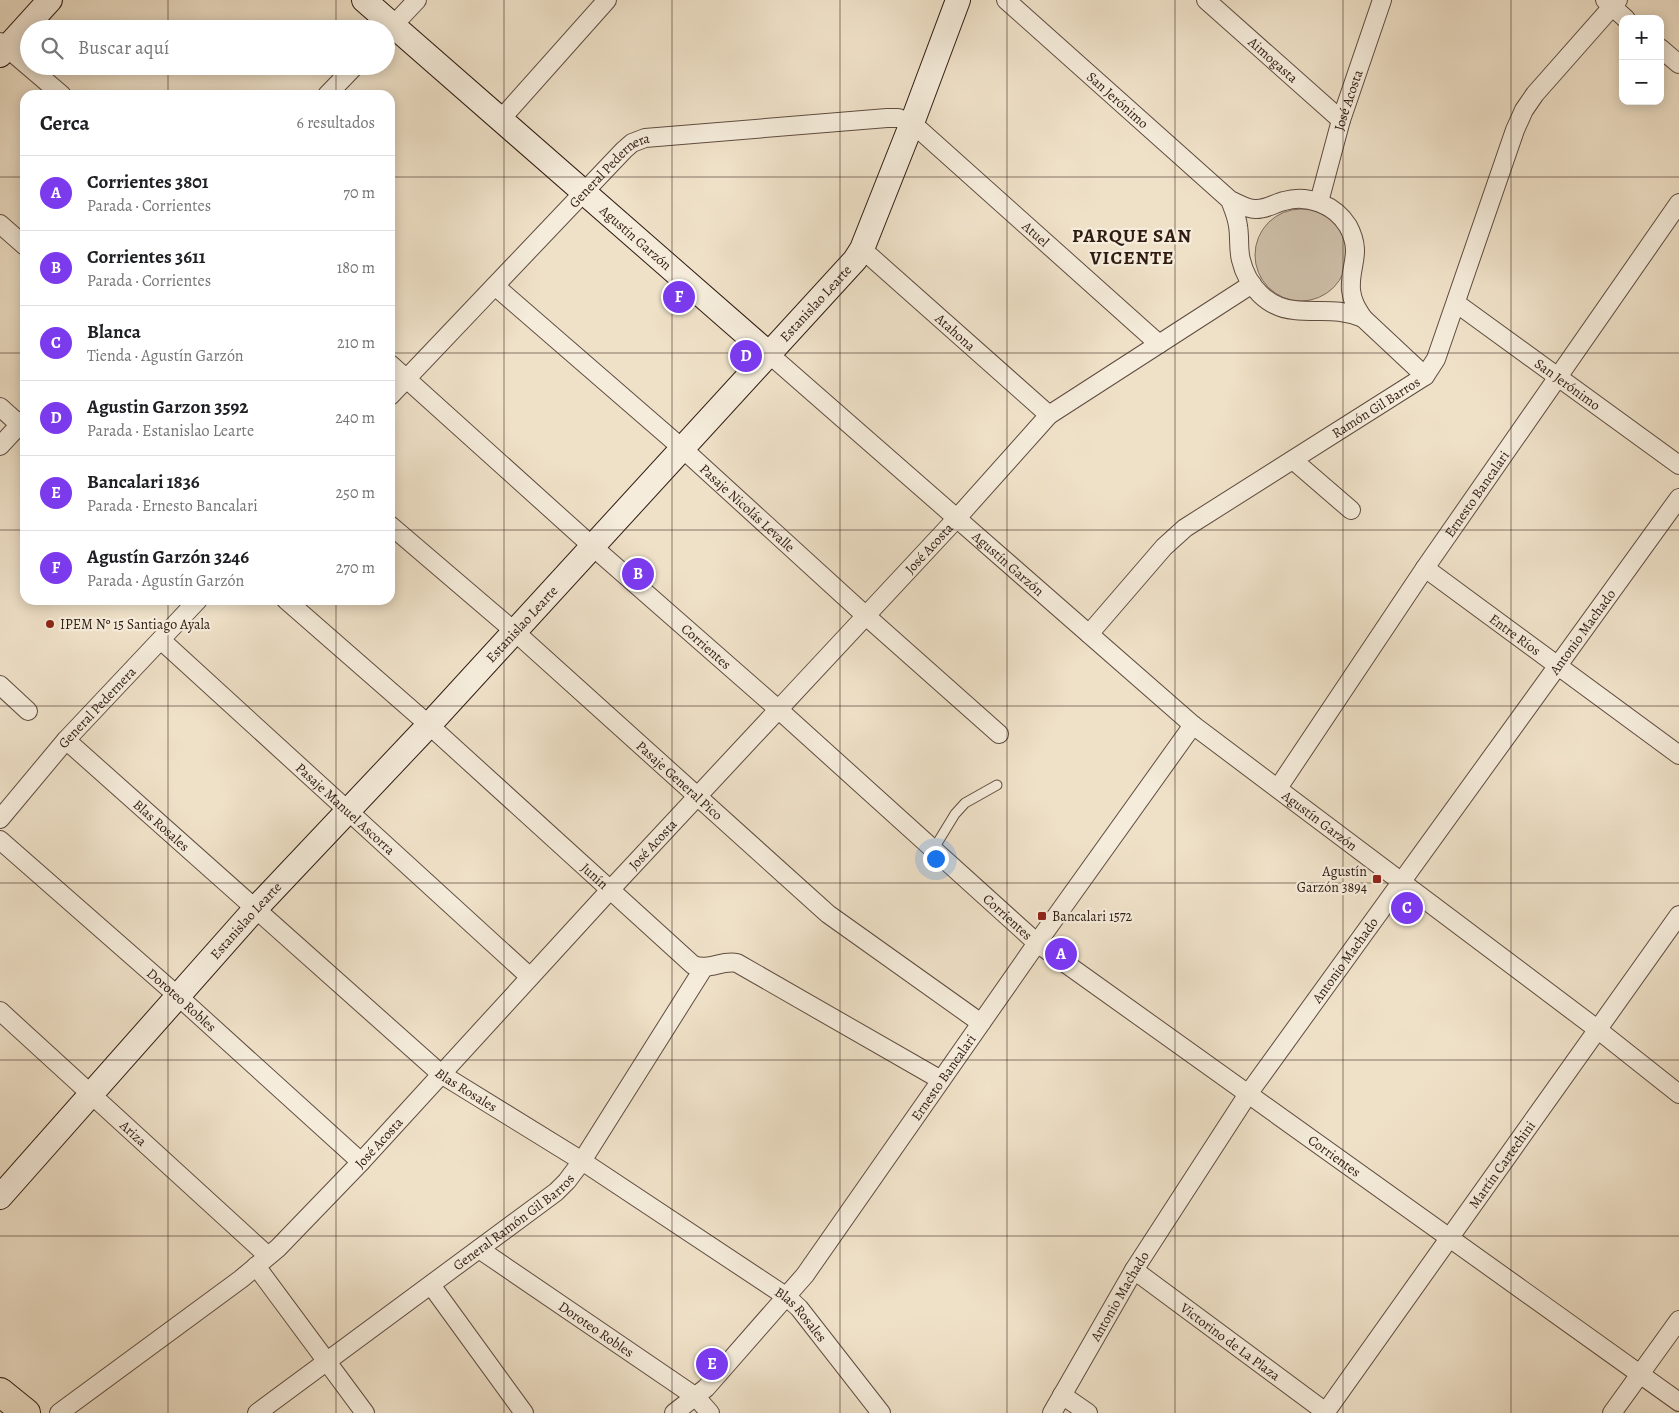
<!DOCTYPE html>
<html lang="es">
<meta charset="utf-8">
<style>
body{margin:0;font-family:Alegreya,serif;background:#f2f2f2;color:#202124}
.controls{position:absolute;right:15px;top:15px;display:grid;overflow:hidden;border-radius:10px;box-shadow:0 2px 12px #0003}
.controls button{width:45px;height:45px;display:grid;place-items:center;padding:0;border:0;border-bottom:1px solid #e0e0e0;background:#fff;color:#202124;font:25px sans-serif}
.you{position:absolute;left:935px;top:858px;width:18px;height:18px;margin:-12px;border:4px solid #fff;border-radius:50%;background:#1a73e8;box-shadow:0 0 0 8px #1a73e833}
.badge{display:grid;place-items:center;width:32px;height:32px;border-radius:50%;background:#7c3aed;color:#fff;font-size:16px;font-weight:700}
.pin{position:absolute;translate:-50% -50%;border:2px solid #fff;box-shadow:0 1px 5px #0006}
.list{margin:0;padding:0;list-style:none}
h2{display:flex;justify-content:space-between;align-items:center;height:65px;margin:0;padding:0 20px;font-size:21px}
h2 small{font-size:16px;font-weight:400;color:#757577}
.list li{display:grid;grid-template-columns:32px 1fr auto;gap:15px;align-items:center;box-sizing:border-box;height:75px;padding:0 20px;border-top:1px solid #e0e0e0}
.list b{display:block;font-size:19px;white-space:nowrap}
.list p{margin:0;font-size:16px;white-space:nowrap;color:#757577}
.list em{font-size:16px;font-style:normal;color:#757577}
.icon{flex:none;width:28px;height:28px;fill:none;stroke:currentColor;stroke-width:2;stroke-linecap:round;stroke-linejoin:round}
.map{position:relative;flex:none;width:1679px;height:1413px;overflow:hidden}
.search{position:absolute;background:#fff;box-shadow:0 2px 12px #0003;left:20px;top:20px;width:375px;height:55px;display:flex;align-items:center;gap:12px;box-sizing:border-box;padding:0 18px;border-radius:28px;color:#757577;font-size:19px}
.panel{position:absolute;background:#fff;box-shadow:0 2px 12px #0003;left:20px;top:90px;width:375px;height:515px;border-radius:15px}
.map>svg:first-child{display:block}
</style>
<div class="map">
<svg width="1679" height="1413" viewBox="0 0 1679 1413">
<rect width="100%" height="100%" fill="#efe1c8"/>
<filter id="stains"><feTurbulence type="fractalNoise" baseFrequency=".004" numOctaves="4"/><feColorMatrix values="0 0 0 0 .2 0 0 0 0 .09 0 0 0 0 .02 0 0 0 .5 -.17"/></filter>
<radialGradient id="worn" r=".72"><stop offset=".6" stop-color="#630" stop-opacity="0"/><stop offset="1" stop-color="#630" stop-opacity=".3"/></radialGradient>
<path fill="#cebfa9" stroke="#7e6d5e" d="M1255 255a46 46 0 1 1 92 0a46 46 0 1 1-92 0Z"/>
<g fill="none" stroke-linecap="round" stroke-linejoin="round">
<g stroke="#5f4c40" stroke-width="11">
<path id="lane" d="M933 850 955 814 965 803 997 785"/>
</g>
<g stroke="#5f4c40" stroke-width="20">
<g id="street">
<path id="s1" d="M1006 0 1230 200C1237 203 1247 209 1255 209 1265 210 1275 203 1284 201 1308 194 1335 205 1348 226 1363 254 1349 265 1351 290 1352 301 1357 309 1363 318 1336 307 1321 313 1294 310 1268 308 1247 286 1241 260 1238 249 1240 237 1238 226 1237 217 1233 208 1230 200"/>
<path id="s2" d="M1206 0 1341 120"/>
<path d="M1605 0 1626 19"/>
<path d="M386 33 417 0"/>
<path d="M0 42 62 95"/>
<path d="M1660 48 1679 64"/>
<path d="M327 95 355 66"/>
<path d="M501 119 607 0"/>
<path id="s3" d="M1319 202 1341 120 1382 0"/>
<path d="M0 224 25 246"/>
<path id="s4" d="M862 249 1049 415"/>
<path id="s5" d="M495 286 683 449 865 615 999 734"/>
<path id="s6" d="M1456 303 1679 465"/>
<path d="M1363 318 1425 376"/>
<path id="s7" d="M769 354 1193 725 1597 1029 1679 1094"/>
<path id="s8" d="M390 364 592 546 778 709 1037 943 1679 1402"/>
<path id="s9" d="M390 396 624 150 632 143 645 138 887 118H898L912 123 1159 344"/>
<path d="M0 407 20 425"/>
<path d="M0 446 25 419"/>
<path d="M1293 460 1351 510"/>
<path id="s10" d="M390 525 514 631 828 914 981 1023"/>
<path id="s11" d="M1425 568 1679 755"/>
<path id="s12" d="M286 600 429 725 693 965C710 971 720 960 737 963L941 1080"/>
<path id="s13" d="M1089 634 1164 547 1185 528 1425 376 1436 359 1515 130 1524 110 1535 94 1618 0"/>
<path id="s14" d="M161 640 530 977"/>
<path d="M0 685 28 711"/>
<path id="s15" d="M66 740 441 1074 582 1161 787 1297 799 1308 881 1413"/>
<path id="s16" d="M1278 788 1425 568 1679 203"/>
<path id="s17" d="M0 819 66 740 198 600"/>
<path id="s18" d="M0 840 179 997 361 1162"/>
<path id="s19" d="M0 1011 268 1256"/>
<path id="s20" d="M479 1249 696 1397 710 1413"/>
<path d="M256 1266 365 1413"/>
<path id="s21" d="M1134 1270 1327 1413"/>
<path d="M431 1285 524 1413"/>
<path d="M1062 1395 1088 1413"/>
<path id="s22" d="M59 1413 241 1279 278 1248 361 1162 610 890 957 518 1049 415 1252 284"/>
<path id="s23" d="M257 1413 556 1192 567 1181 582 1161 703 969"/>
<path id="s24" d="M674 1413 706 1388 805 1275 1037 943 1193 725"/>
<path id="s25" d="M1052 1413 1134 1270 1248 1094 1679 498"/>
<path id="s26" d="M1325 1413 1679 915"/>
<path d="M1612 1413 1679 1320"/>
</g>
</g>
<g stroke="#2f1b12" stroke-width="26">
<g id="secondary">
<path id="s27" d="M364 0 769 354"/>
<path d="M0 55 50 0"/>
<path id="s28" d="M0 1197 256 908 429 725 855 260 862 249 912 123 958 0"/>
</g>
</g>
<g stroke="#2f1b12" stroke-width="30">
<path id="primary" d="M0 1392 26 1413"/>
</g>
<use href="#lane" stroke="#f5ecdb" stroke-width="9"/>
<use href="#street" stroke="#f5ecdb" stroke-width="18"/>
<use href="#secondary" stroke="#f5ecdb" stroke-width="24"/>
<use href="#primary" stroke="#efe1c8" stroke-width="28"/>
</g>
<path fill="none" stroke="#2f1b12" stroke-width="1" stroke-opacity="0.55" d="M168 0V29M336 0V29M504 0V1413M672 0V1413M840 0V1413M1007 0V1413M1175 0V1413M1343 0V1413M1511 0V1413M168 66V95M336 66V95M0 177H25M390 177H1679M0 353H25M390 353H1679M0 530H25M390 530H1679M168 600V1413M336 600V1413M0 706H1679M0 883H1679M0 1060H1679M0 1236H1679"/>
<g fill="#8f2418" stroke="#f5ecdb" stroke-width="2">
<circle cx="50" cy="624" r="5"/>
<rect x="1372" y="874" width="10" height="10" rx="2.5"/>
<rect x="1037" y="911" width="10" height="10" rx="2.5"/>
</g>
<g text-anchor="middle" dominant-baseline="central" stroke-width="4.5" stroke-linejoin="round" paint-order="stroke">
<g font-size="14" fill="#2f1b12" stroke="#f5ecdb">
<text stroke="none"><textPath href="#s2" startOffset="90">Aimogasta</textPath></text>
<text stroke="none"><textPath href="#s1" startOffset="150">San Jerónimo</textPath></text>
<text stroke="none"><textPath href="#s3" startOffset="106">José Acosta</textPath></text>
<text stroke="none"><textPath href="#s9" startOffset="316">General Pedernera</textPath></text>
<text stroke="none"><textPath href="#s9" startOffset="799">Atuel</textPath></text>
<text stroke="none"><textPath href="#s27" startOffset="361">Agustín Garzón</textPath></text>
<text stroke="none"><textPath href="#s28" startOffset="1210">Estanislao Learte</textPath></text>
<text stroke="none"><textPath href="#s4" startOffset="125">Atahona</textPath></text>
<text stroke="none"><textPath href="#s6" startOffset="138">San Jerónimo</textPath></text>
<text stroke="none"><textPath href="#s13" startOffset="369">Ramón Gil Barros</textPath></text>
<text stroke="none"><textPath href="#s16" startOffset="355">Ernesto Bancalari</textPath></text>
<text stroke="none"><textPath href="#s5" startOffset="336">Pasaje Nicolás Levalle</textPath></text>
<text stroke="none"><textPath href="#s22" startOffset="1230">José Acosta</textPath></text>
<text stroke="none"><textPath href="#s7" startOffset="318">Agustín Garzón</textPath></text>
<text stroke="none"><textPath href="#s28" startOffset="775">Estanislao Learte</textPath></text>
<text stroke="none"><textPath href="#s25" startOffset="945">Antonio Machado</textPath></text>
<text stroke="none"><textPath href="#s11" startOffset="112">Entre Ríos</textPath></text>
<text stroke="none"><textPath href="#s8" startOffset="424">Corrientes</textPath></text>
<text stroke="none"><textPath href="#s17" startOffset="148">General Pedernera</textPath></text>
<text stroke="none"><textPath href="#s10" startOffset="386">Pasaje General Pico</textPath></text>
<text stroke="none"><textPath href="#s14" startOffset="250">Pasaje Manuel Ascorra</textPath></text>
<text stroke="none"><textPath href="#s7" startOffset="722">Agustín Garzón</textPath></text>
<text stroke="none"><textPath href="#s15" startOffset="128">Blas Rosales</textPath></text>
<text stroke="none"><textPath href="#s22" startOffset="825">José Acosta</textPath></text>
<text stroke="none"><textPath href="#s12" startOffset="414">Junín</textPath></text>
<text stroke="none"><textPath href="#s8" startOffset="829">Corrientes</textPath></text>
<text stroke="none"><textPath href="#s28" startOffset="370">Estanislao Learte</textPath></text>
<text stroke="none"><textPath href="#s25" startOffset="540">Antonio Machado</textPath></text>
<text stroke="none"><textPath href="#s18" startOffset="242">Doroteo Robles</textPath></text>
<text stroke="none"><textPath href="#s24" startOffset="432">Ernesto Bancalari</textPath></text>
<text stroke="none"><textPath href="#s15" startOffset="532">Blas Rosales</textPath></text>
<text stroke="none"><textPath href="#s19" startOffset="181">Ariza</textPath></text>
<text stroke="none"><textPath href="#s22" startOffset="420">José Acosta</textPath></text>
<text stroke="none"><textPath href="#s8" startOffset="1234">Corrientes</textPath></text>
<text stroke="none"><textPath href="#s26" startOffset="305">Martín Cartechini</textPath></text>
<text stroke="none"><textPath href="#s23" startOffset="320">General Ramón Gil Barros</textPath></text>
<text stroke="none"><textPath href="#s25" startOffset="135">Antonio Machado</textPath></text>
<text stroke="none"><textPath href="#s15" startOffset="936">Blas Rosales</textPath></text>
<text stroke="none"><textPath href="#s20" startOffset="142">Doroteo Robles</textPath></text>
<text stroke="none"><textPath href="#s21" startOffset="120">Victorino de La Plaza</textPath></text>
</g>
<g font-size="14" fill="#2f1b12" stroke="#f5ecdb" text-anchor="start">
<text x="60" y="624">IPEM Nº 15 Santiago Ayala</text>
<text x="1367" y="871" text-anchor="end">Agustín<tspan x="1367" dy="16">Garzón 3894</tspan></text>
<text x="1052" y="916">Bancalari 1572</text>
</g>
<g font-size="19" font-weight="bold" letter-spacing="1" fill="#2f1b12" stroke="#f5ecdb">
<text x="1132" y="236">PARQUE SAN<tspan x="1132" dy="22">VICENTE</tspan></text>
</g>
</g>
<rect width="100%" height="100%" filter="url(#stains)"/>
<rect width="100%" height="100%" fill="url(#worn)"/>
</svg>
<div class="controls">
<button>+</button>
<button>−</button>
</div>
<div class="you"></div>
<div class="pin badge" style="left:1061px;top:954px">A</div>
<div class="pin badge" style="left:638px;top:574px">B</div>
<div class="pin badge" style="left:1407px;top:908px">C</div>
<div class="pin badge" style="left:746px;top:356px">D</div>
<div class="pin badge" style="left:712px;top:1364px">E</div>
<div class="pin badge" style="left:679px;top:297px">F</div>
<div class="search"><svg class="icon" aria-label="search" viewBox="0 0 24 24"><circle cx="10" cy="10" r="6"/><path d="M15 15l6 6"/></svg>Buscar aquí</div>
<section class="panel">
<h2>Cerca<small>6 resultados</small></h2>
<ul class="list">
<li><span class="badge">A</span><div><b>Corrientes 3801</b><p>Parada · Corrientes</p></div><em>70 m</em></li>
<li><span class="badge">B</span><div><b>Corrientes 3611</b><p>Parada · Corrientes</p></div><em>180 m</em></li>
<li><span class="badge">C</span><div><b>Blanca</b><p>Tienda · Agustín Garzón</p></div><em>210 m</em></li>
<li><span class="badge">D</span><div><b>Agustin Garzon 3592</b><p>Parada · Estanislao Learte</p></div><em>240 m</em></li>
<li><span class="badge">E</span><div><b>Bancalari 1836</b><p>Parada · Ernesto Bancalari</p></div><em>250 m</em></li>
<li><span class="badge">F</span><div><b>Agustín Garzón 3246</b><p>Parada · Agustín Garzón</p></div><em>270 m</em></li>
</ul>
</section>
</div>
